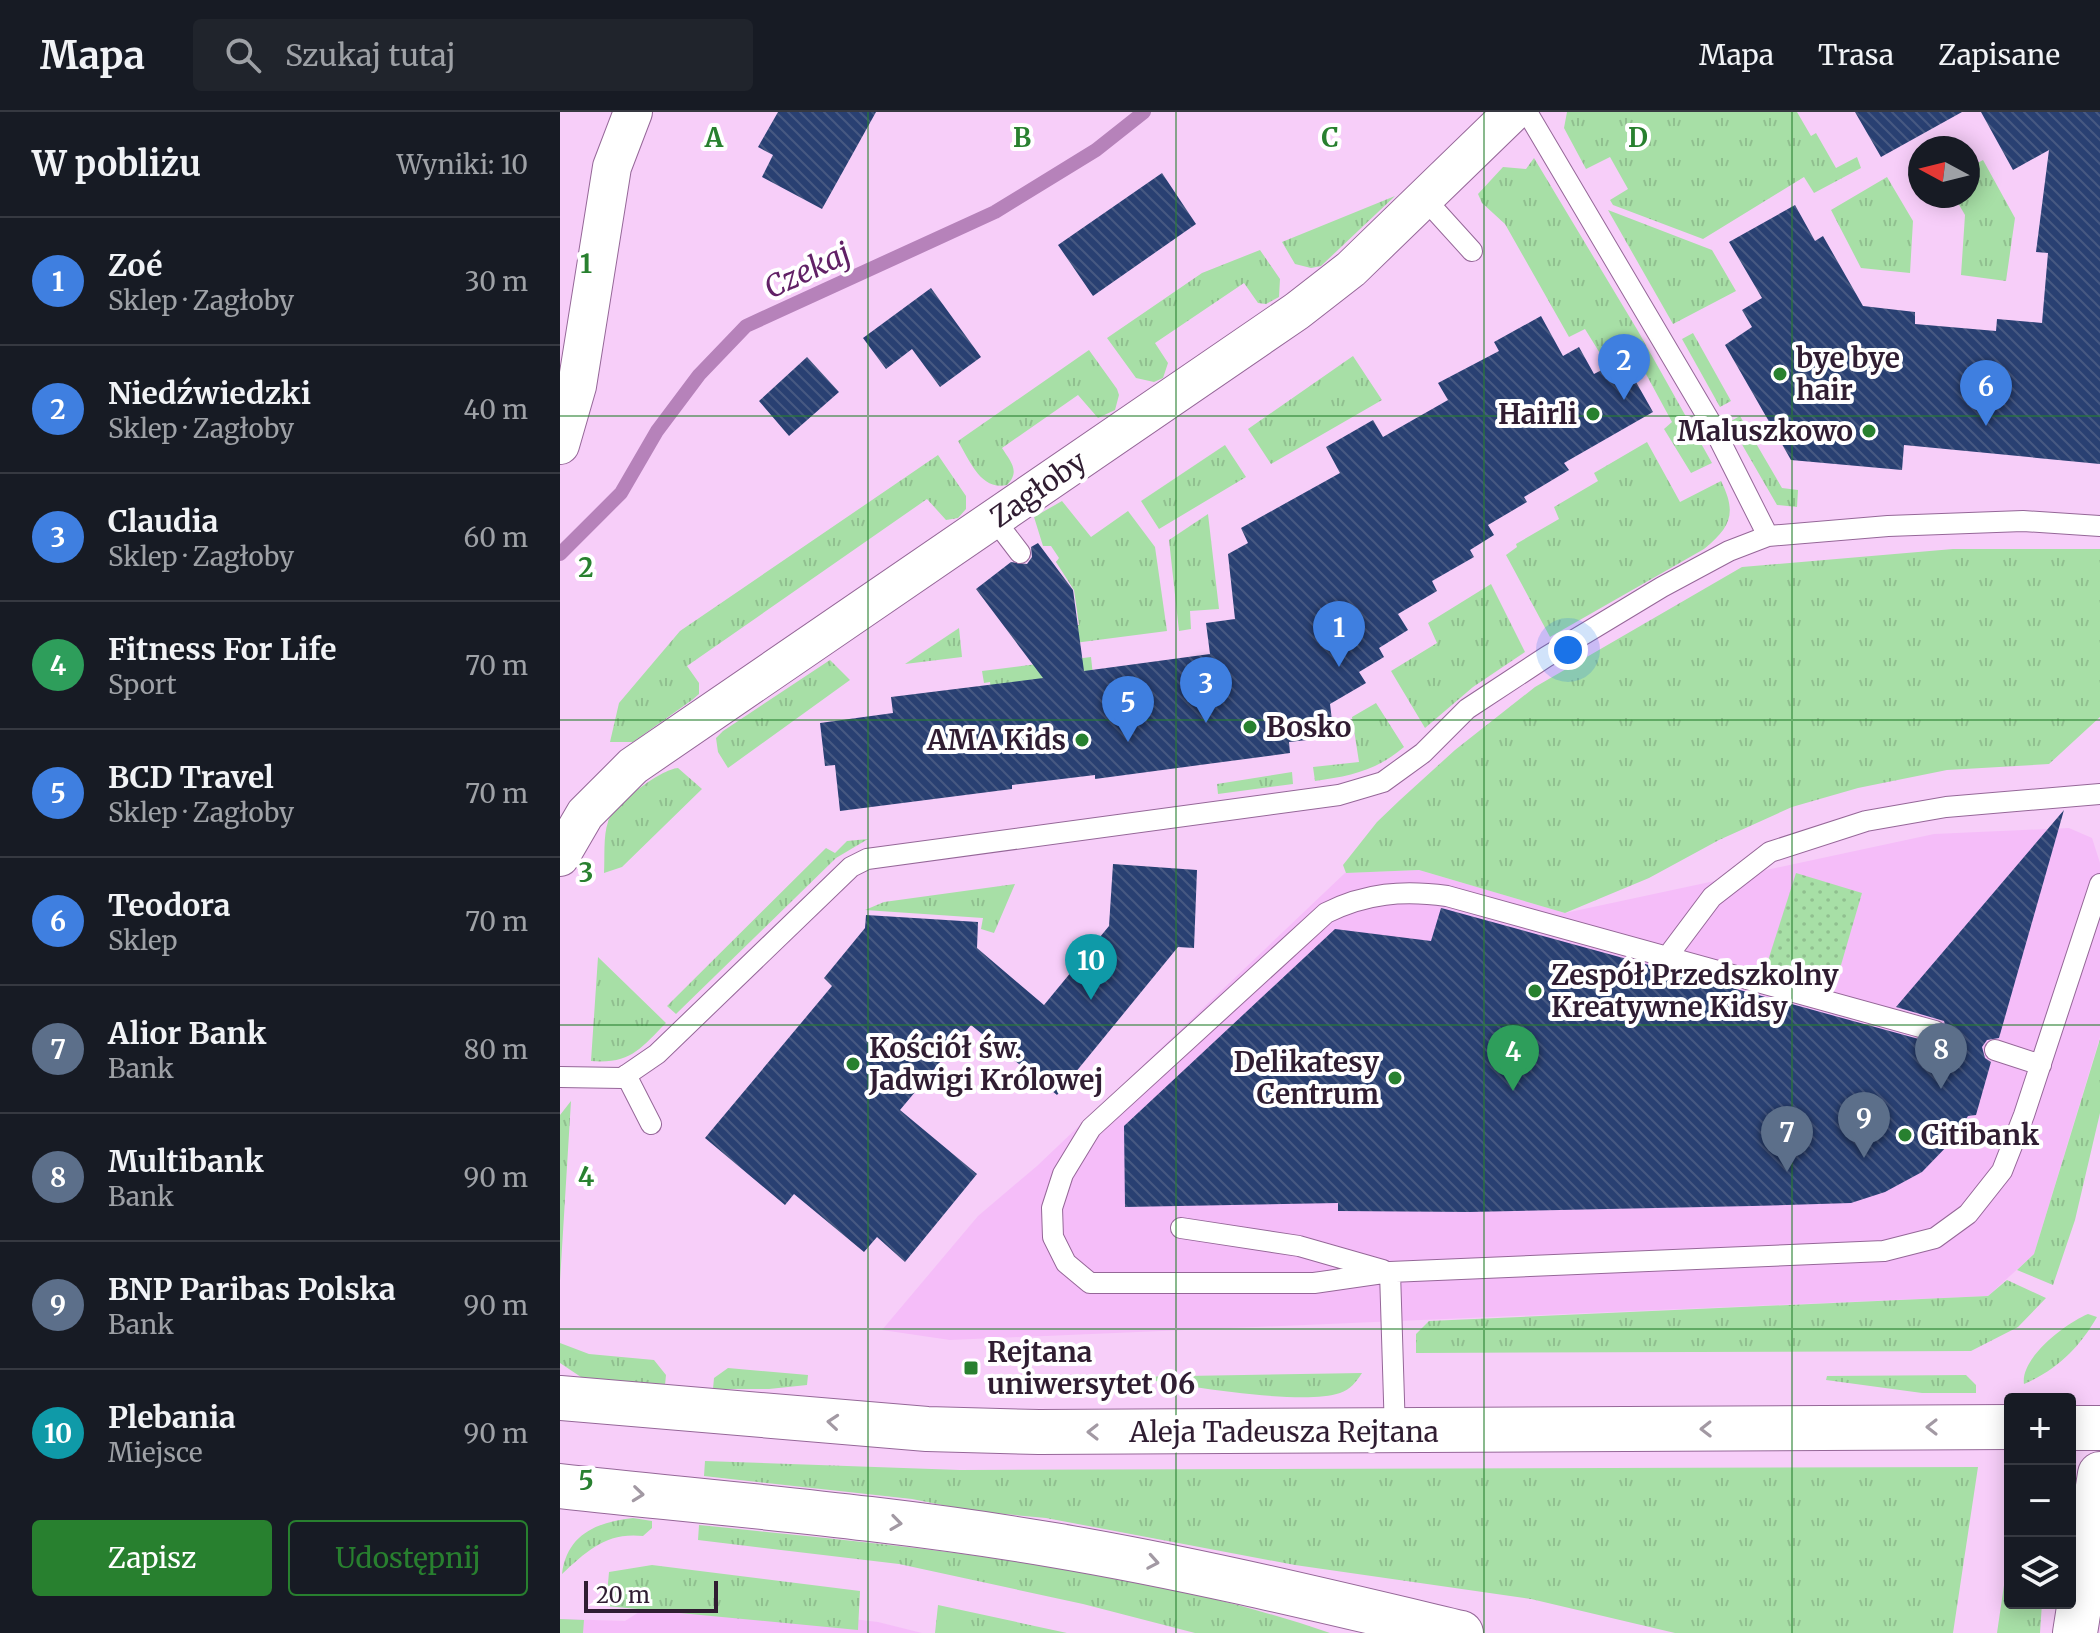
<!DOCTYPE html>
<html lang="pl">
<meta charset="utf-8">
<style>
body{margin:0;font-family:Merriweather,serif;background:#20242c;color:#f1f3f6}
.controls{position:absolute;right:24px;bottom:24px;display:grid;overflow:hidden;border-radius:8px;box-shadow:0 4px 20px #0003}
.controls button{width:72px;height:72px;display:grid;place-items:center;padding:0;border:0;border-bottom:2px solid #363941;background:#171b24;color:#f1f3f6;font:40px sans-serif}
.compass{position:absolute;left:1348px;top:24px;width:72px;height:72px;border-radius:50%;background:#171b24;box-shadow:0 4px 20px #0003;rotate:277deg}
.scale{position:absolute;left:24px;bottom:20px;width:134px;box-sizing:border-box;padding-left:8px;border:4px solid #301d32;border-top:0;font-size:22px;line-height:28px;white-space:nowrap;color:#301d32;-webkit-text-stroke:6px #fff;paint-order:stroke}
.you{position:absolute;left:1008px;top:538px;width:28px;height:28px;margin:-20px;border:6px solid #fff;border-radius:50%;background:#1a73e8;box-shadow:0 0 0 12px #1a73e833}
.badge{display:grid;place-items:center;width:52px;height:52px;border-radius:50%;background:#28802f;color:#fff;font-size:26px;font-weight:700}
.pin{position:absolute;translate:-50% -66px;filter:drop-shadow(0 2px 4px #0008)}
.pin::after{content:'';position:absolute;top:42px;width:28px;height:24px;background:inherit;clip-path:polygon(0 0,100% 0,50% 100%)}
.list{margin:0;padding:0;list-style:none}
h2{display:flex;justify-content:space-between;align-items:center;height:104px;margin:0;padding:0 32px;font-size:34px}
h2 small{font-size:26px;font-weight:400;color:#9ea1a6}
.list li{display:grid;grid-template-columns:52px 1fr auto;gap:24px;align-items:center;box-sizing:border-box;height:128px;padding:0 32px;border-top:2px solid #363941}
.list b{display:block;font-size:30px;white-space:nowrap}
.list p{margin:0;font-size:26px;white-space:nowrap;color:#9ea1a6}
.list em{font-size:26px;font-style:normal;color:#9ea1a6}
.actions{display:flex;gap:16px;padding:24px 32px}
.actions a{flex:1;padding:18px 0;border:2px solid #28802f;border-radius:8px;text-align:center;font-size:28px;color:#28802f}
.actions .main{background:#28802f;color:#fff}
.icon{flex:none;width:44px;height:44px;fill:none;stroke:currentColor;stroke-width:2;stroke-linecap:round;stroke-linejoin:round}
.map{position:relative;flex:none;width:1540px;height:1521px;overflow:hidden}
header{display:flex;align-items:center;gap:48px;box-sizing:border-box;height:112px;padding:0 40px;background:#171b24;border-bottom:2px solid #363941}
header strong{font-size:38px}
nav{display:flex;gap:44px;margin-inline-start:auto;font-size:28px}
.search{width:560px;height:72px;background:#20242c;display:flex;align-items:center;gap:20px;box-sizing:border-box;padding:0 28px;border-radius:8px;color:#9ea1a6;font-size:30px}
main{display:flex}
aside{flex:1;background:#171b24}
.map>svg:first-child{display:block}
</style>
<header>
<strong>Mapa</strong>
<div class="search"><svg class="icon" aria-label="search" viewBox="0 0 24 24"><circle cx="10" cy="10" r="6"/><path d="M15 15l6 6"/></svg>Szukaj tutaj</div>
<nav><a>Mapa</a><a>Trasa</a><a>Zapisane</a></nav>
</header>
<main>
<aside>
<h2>W pobliżu<small>Wyniki: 10</small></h2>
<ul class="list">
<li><span class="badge" style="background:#3f7fe0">1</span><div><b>Zoé</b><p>Sklep · Zagłoby</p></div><em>30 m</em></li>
<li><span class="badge" style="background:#3f7fe0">2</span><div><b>Niedźwiedzki</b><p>Sklep · Zagłoby</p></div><em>40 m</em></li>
<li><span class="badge" style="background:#3f7fe0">3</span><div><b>Claudia</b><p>Sklep · Zagłoby</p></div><em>60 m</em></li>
<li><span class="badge" style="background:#2e9e5b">4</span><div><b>Fitness For Life</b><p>Sport</p></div><em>70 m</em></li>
<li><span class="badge" style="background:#3f7fe0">5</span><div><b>BCD Travel</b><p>Sklep · Zagłoby</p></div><em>70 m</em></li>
<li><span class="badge" style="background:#3f7fe0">6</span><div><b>Teodora</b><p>Sklep</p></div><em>70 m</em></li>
<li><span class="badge" style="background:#5c6f8a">7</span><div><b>Alior Bank</b><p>Bank</p></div><em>80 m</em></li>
<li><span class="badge" style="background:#5c6f8a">8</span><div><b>Multibank</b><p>Bank</p></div><em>90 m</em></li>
<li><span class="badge" style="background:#5c6f8a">9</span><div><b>BNP Paribas Polska</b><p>Bank</p></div><em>90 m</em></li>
<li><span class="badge" style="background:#0f9aa8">10</span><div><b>Plebania</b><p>Miejsce</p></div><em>90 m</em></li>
</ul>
<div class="actions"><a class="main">Zapisz</a><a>Udostępnij</a></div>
</aside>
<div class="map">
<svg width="1540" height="1521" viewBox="0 0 1540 1521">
<defs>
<pattern id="grass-tufts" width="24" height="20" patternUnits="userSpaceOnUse" patternTransform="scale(2)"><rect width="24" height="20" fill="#a7dfa6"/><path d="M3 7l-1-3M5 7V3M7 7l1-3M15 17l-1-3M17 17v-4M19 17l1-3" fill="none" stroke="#90bf8f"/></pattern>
<pattern id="park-dots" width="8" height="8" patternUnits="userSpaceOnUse" patternTransform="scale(2)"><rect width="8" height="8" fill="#a7dfa6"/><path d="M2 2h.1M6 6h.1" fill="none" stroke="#90bf8f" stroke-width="1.8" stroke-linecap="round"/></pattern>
<pattern id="building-back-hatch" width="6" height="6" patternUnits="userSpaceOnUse" patternTransform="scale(2)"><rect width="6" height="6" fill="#294072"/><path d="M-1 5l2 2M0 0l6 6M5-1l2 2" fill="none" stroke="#475982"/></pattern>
</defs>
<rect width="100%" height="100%" fill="#f7cef9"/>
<path fill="#f5bdf9" d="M1509 716 1532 726 1540 751V925L1474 1142 1428 1184 390 1228 322 1218 418 1104 477 1054 785 761 859 758 1005 801 1374 722Z
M104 1484 318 1510 362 1521H0V1507L65 1509Z"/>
<path fill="url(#grass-tufts)" d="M1007 0H1237L1251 24 1256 21 1276 56 1297 45 1301 56 1254 81 1244 65 1143 127 1053 93 1050 88 1068 77 1050 45 1026 57 1004 16Z
M974 46 1078 219 1152 351 1131 361 1104 317 1112 310 1067 227 1041 243 1025 217 1009 225 945 112 922 91 918 82 943 55 966 57Z
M1423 48 1455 106 1446 169 1401 163 1405 103 1394 84H1408V56Z
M1327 65 1353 109 1350 161 1301 156 1271 98Z
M835 84 761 154 751 156 735 152 722 130Z
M1048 98 1152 138 1176 179 1113 212Z
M700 138 720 167 719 185 706 192 698 191 684 171 595 231 608 251 603 266 594 270 576 266 547 226 642 161Z
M1133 221 1171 289 1160 295 1122 227Z
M529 238 557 277 559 283 555 298 538 306 518 283 442 336C450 349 461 359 447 373 421 379 410 349 398 329Z
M793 244 822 288 711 352 688 317Z
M1180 304 1222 376 1238 378 1237 395 1217 393 1169 310Z
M1087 330 1120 390 1161 369C1177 401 1171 415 1144 437L990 525 946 443 957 435 956 432 999 407 994 395 1038 369 1034 361Z
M665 333 686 365 599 417 581 389Z
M378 343 406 384V397L398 406 386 408 367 387 127 554 139 571V582L132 588 73 630H50L59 591 120 519Z
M502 389 531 425 568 399 595 435 607 519 468 537 472 519 519 513 514 478 496 450 499 446 491 434H483L474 405Z
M648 402 659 497 630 499 631 517 619 519 609 428Z
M1393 437H1540V605L1489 652 1387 658 1298 676 1232 695 1159 728 1089 766 1005 801 859 758 786 761 783 753 817 710 840 688 895 638 975 575 1182 455Z
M931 472 965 540 913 575 865 616 831 559 877 531 868 511Z
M399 516 402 545 345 552Z
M531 545 534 573 432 587 430 570 424 571 422 559Z
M270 548 290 568 168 656 158 640 156 626 163 619Z
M816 591 844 635C816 659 790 664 755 669L753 655 799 650 792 605Z
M118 656 142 677 62 755 44 761C45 746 43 724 48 710 53 693 101 657 118 656Z
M732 660 733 672 658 682 657 672Z
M308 727 276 746 116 902 107 894 266 736 275 741 287 729Z
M455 772 434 821 421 817 423 806 305 798 324 790Z
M38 845 106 911C80 937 71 952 31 949Z
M1540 927V1001L1515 1108 1493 1173 1457 1158 1474 1142Z
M11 989 0 1169V1003Z
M1447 1168 1486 1186 1458 1215 1411 1239 856 1241V1222L869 1209 1428 1184Z
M1528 1202 1537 1205C1519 1236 1498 1257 1464 1272 1460 1246 1506 1211 1528 1202Z
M0 1231 29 1242 94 1248 106 1263 105 1273 21 1265 0 1251Z
M168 1256 248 1263 247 1273 209 1277H153L154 1266Z
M802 1261C797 1269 790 1278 780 1281 739 1295 614 1271 567 1265Z
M1406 1263 1416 1273V1281H1362L1266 1268 1267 1264Z
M145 1349 400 1358 1418 1355 1393 1521H1115L971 1487 735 1453 486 1406 412 1399 352 1387 144 1364Z
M73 1406 92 1409V1416L83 1424C46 1420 27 1439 2 1462 7 1422 37 1410 73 1406Z
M139 1413C349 1435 569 1452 770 1521H635L523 1492 339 1452 138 1428Z
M1450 1432V1491H1482L1480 1521H1437Z
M92 1453 300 1479 298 1518 46 1494 49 1460Z
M378 1493 507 1521H375Z
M0 1507 24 1508 23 1521H0Z"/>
<path fill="url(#park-dots)" d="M1236 761 1302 781 1274 877 1205 858Z"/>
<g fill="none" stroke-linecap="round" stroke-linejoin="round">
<path stroke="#b682ba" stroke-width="14" d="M0 442 61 381 97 319 139 263 186 214 435 100 536 38 584 0"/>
</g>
<path fill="url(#building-back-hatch)" d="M218 0H316L262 97 202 65 213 43 198 35Z
M1295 0H1402L1321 45Z
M1421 0H1540V352L1344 333 1342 358 1231 348 1165 233 1192 215 1182 198 1202 186 1169 130 1235 93 1255 129 1263 124 1303 194 1355 200V212L1436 219 1437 207 1482 211 1488 141 1476 140 1489 38 1453 58Z
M602 61 636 112 533 184 498 133Z
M371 176 421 245 380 275 352 237 326 257 303 226Z
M981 204 1003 244 1019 235 1034 262 1063 247 1093 300 1004 351 1009 358 964 385 967 390 928 413 934 423 910 438 914 445 872 469 877 479 838 502 848 518 819 536 824 545 799 560 806 571 770 592 774 625 729 630 730 641 535 667V663L452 673V677L280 699 275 653 265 654 260 611 333 601 331 585 483 566 416 477 451 450 467 452 472 445 471 435 478 431 513 478 524 559 650 542 646 511 675 507 668 442 688 431 681 416 780 361 766 335 813 308 823 325 888 288 878 271 939 239 934 230Z
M247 245 279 280 229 324 199 289Z
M1504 698 1439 926 1427 928 1422 935 1425 946 1431 950 1416 1003 1408 1004 1393 1028 1362 1060 1325 1080 1291 1091 1192 1094 909 1100 778 1099V1091L565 1095 564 1014 775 817 871 829 881 796 885 797 1377 932 1388 922 1384 909 1336 895Z
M553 752 637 758 634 836 618 835 497 983 411 913 340 998 417 1062 345 1150 317 1125 304 1140 234 1082 225 1093 145 1026 272 874 264 866 305 816 306 803 418 810 417 836 484 893 549 814Z"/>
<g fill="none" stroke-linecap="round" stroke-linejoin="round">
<g stroke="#956798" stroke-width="22">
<path id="service" d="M967 0 1151 311 1208 424
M864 86 912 139
M434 407 460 441
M1107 845 1152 785 1210 740 1306 709 1386 695 1540 682
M1375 919 887 784C843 778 806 781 766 801L531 1016 503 1062 492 1096 493 1125 506 1151 530 1171H754L830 1160 1324 1139 1375 1126 1408 1102 1442 1059 1464 1003 1540 772
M1435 938 1481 953
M66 963 91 1012
M0 965 62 966 97 942 291 755 307 747 779 683 823 670 863 641 907 597 986 545 1102 475 1169 439 1208 424 1328 414 1463 409 1540 414
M621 1116 739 1134 823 1158
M830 1160 835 1320"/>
</g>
<g stroke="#956798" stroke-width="40">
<path id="minor" d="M0 333 17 274 52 55 73 0
M0 745 25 702 73 654 737 199 791 157 953 0"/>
</g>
<g stroke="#956798" stroke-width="46">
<path id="secondary" d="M0 1286 367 1317 479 1320 1450 1315
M1510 1316H1540
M0 1374C164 1392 330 1405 493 1433 630 1456 766 1489 901 1521
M1515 1521 1540 1362"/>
</g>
<use href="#service" stroke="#fff" stroke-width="20"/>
<use href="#minor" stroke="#fff" stroke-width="38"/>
<use href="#secondary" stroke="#fff" stroke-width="44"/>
</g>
<defs><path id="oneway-chevron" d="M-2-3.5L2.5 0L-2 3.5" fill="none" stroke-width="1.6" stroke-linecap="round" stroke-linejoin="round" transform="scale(2)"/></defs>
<g stroke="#a299a3">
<use href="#oneway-chevron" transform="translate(273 1310) rotate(-175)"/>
<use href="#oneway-chevron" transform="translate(1372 1315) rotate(180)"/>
<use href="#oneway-chevron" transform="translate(1146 1317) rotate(179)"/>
<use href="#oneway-chevron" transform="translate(533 1320) rotate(180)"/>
<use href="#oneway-chevron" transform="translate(78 1382) rotate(6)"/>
<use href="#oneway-chevron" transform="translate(336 1411) rotate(8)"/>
<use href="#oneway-chevron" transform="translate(593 1450) rotate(10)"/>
</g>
<path fill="none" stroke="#28802f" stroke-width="2" stroke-opacity="0.55" d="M308 0V1521M616 0V1521M924 0V1521M1232 0V1521M0 304H1540M0 608H1540M0 913H1540M0 1217H1540"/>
<g fill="#28802f" stroke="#fff" stroke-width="3">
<circle cx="1220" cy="262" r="8"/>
<circle cx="1033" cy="302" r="8"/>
<circle cx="1309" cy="319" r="8"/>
<circle cx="690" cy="615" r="8"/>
<circle cx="522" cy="628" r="8"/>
<circle cx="975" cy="879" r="8"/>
<circle cx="293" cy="952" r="8"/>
<circle cx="835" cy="966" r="8"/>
<circle cx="1345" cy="1023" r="8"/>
<rect x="403" y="1248" width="16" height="16" rx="4"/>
</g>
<g text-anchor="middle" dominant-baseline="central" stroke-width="8" stroke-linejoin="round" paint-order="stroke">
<g font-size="28" font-weight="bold" fill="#301d32" stroke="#fff" text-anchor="start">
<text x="1236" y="246">bye bye<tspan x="1236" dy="32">hair</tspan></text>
<text x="1017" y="302" text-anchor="end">Hairli</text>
<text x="1293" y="319" text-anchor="end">Maluszkowo</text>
<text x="706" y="615">Bosko</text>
<text x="506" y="628" text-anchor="end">AMA Kids</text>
<text x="991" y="863">Zespół Przedszkolny<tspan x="991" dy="32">Kreatywne Kidsy</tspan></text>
<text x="309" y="936">Kościół św.<tspan x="309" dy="32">Jadwigi Królowej</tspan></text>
<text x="819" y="950" text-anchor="end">Delikatesy<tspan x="819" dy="32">Centrum</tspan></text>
<text x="1361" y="1023">Citibank</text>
<text x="427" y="1240">Rejtana<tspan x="427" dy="32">uniwersytet 06</tspan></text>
</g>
<g font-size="28" fill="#301d32" stroke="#fff">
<text transform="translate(478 377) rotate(-35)">Zagłoby</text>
<text x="724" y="1320">Aleja Tadeusza Rejtana</text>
</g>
<g font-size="30" font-style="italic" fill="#612166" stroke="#fff">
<text transform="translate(247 158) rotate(-25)">Czekaj</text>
</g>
</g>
<g font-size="26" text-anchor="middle" font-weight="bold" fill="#28802f" stroke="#fff" stroke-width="8" stroke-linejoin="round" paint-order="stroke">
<text x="154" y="35">A</text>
<text x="462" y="35">B</text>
<text x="770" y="35">C</text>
<text x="1078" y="35">D</text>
<text x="26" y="161">1</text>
<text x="26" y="465">2</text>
<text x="26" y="770">3</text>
<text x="26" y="1074">4</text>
<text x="26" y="1378">5</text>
</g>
</svg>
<div class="controls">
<button>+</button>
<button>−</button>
<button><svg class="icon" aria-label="layers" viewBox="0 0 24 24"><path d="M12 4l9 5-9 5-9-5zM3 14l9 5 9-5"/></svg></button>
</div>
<svg class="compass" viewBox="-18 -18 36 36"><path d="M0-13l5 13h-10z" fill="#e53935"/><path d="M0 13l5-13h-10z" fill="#9ea1a6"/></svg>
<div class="scale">20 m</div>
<div class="you"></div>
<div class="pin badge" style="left:779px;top:555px;background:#3f7fe0">1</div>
<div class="pin badge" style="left:1064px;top:288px;background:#3f7fe0">2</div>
<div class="pin badge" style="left:646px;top:611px;background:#3f7fe0">3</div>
<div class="pin badge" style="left:953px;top:979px;background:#2e9e5b">4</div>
<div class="pin badge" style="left:568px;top:630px;background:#3f7fe0">5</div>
<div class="pin badge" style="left:1426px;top:314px;background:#3f7fe0">6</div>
<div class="pin badge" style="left:1227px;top:1060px;background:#5c6f8a">7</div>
<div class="pin badge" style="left:1381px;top:977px;background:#5c6f8a">8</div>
<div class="pin badge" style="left:1304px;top:1046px;background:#5c6f8a">9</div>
<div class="pin badge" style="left:531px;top:888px;background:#0f9aa8">10</div>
</div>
</main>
